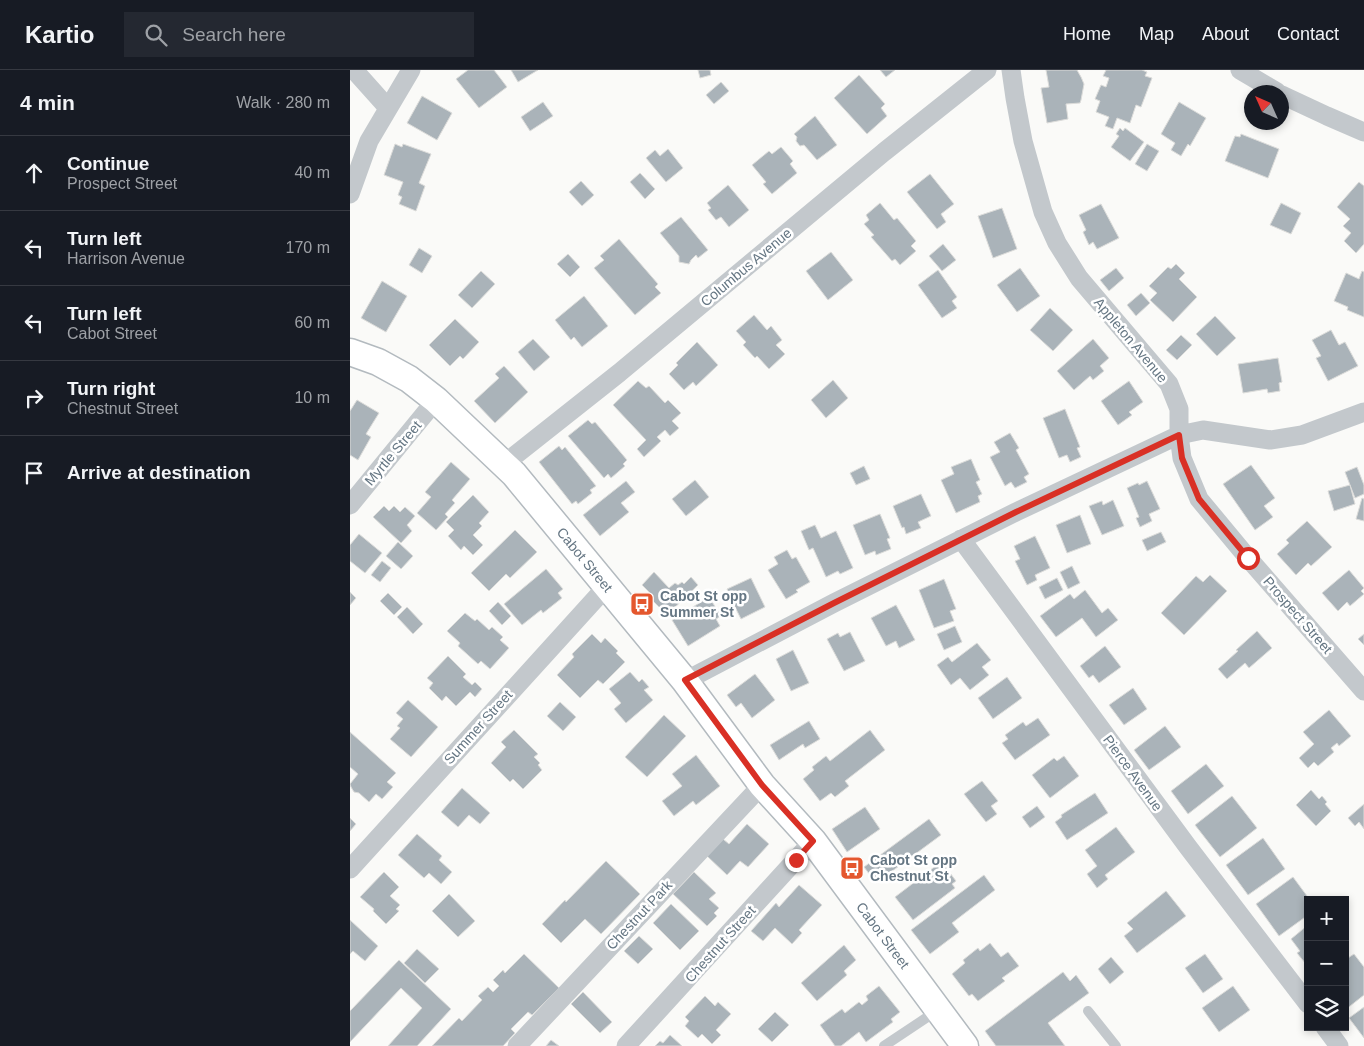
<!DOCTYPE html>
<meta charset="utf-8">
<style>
body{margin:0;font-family:Helvetica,sans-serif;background:#242831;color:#f1f3f6}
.controls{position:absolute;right:15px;bottom:15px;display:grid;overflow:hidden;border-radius:0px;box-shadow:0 2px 8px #0003}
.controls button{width:45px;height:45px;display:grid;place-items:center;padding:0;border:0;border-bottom:1px solid #363941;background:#171b24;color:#f1f3f6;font:25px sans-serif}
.compass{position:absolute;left:894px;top:15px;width:45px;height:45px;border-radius:50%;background:#171b24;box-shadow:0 2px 8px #0003;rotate:315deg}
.stop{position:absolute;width:15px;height:15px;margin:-11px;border:4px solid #d93025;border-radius:50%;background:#fff}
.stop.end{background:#d93025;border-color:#fff;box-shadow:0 1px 5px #0008}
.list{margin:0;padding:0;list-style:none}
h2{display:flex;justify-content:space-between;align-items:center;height:65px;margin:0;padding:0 20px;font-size:21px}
h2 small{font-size:16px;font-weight:400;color:#9ea1a6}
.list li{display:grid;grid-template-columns:32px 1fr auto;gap:15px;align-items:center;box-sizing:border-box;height:75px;padding:0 20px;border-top:1px solid #363941}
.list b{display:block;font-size:19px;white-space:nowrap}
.list p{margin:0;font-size:16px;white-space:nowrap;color:#9ea1a6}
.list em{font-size:16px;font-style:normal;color:#9ea1a6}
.icon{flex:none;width:28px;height:28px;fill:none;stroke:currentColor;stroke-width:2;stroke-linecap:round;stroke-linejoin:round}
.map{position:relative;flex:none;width:1014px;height:976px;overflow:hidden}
header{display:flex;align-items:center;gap:30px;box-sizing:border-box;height:70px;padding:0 25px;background:#171b24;border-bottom:1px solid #363941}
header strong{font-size:24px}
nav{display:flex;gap:28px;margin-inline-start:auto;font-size:18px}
.search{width:350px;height:45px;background:#242831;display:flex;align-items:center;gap:12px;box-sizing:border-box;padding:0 18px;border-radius:0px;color:#9ea1a6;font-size:19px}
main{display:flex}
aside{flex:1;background:#171b24}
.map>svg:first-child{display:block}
</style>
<header>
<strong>Kartio</strong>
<div class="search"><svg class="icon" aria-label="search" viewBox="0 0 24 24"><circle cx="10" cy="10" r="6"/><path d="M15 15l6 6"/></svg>Search here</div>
<nav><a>Home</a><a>Map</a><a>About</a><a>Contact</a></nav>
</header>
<main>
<aside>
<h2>4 min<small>Walk · 280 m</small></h2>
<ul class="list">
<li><svg class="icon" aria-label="ahead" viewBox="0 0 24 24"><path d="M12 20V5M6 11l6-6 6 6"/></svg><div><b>Continue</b><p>Prospect Street</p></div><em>40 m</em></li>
<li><svg class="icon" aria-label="left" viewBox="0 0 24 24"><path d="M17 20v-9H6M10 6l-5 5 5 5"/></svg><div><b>Turn left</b><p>Harrison Avenue</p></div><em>170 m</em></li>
<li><svg class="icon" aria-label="left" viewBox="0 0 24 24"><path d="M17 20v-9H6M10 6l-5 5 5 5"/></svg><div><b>Turn left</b><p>Cabot Street</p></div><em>60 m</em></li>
<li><svg class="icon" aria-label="right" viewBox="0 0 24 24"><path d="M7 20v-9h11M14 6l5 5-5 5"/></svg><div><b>Turn right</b><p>Chestnut Street</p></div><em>10 m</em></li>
<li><svg class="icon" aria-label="arrive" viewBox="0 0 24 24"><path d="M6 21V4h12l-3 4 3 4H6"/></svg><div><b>Arrive at destination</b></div></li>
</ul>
</aside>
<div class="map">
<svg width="1014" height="976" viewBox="0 0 1014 976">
<rect width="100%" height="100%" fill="#fafaf8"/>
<path fill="#aab3b9" stroke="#dcdcda" d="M118 0H144L157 17 129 38 106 9Z
M161 0H188L168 12Z
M348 0H360L361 5 350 8Z
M530 0H545L536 7Z
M696 0H727L731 7 734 14 731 30 730 33 716 34 718 49 697 53 691 18 699 17Z
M756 0H792L797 2 795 6 802 8 791 37 786 35 780 53 767 48 763 59 755 56 759 47 746 42 750 31 745 29 751 15 756 17 759 8 753 6Z
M509 5 535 34 531 38 537 46 517 64 484 28Z
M371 12 379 21 364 34 356 25Z
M72 26 102 43 87 70 57 53Z
M193 32 203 46 180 61 171 47Z
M829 32 856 48 840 76 838 74 831 86 821 80 825 73 811 64Z
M465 46 487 75 467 90 454 75 450 76 446 71 447 67 444 64Z
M770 58 773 61 775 58 794 72 780 91 761 77 769 66 766 64Z
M891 64 929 79 918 108 875 91 885 66 890 67Z
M45 74 52 77 53 74 81 84 69 113 75 116 66 141 49 134 52 127 48 125 53 112 34 105Z
M797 74 809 81 797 101 785 94Z
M431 77 443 91 440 94 447 103 422 124 413 114 416 112 402 95 419 81 422 84Z
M318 79 333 98 316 112 296 88 305 80 310 86Z
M290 103 305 119 295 129 280 112Z
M580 104 604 134 591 144 596 152 587 159 557 122Z
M231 111 244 125 232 136 219 122Z
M1009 112 1014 116V174L1006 183 994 171 1001 163 993 156 1000 149 987 137Z
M378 115 399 140 379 157 371 147 366 150 358 140 361 138 357 133Z
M530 133 544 150 547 148 566 171 561 176 566 181 550 195 545 189 542 191 521 167 524 165 514 154 519 150 516 145Z
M931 133 951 143 941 164 920 155Z
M751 134 769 168 747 179 743 172 739 175 733 162 736 160 729 145Z
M652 138 667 179 643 188 628 146Z
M331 147 358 180 348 188 346 185 341 190 339 194 329 192V186L310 163Z
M269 169 308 214 305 217 311 223 285 245 244 198 254 190 250 186Z
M593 174 606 190 592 201 579 186Z
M69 178 82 186 72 203 59 195Z
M481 182 503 210 478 230 456 201Z
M218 184 230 197 220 207 207 194Z
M826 194 835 203 829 209 847 227 823 252 800 230 807 223 799 216 818 197 821 199Z
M670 198 690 226 667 242 647 215Z
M766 198 774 208 759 221 750 210Z
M588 200 607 227 602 231 607 238 592 248 568 215Z
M131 201 145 214 122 238 108 225Z
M1012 201 1014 202V247L997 240 998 237 984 231 996 203 1009 209Z
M32 211 57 226 36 262 11 248Z
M791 223 800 233 786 246 777 235Z
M234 226 258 256 232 277 224 267 221 270 205 250Z
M700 238 723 260 703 281 680 260Z
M404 245 417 260 421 256 432 270 426 275 435 284 419 299 407 286 405 288 393 275 396 272 386 261Z
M865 246 886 268 867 286 846 264Z
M105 249 129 272 113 289 110 286 100 296 79 275Z
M981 260 989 275 995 272 1008 296 978 311 966 288 971 286 962 270Z
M831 265 842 275 827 290 816 280Z
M183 269 200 287 184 301 168 282Z
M743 269 759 288 750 296 754 301 743 310 740 306 724 320 707 301Z
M347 272 368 295 346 316 343 312 334 320 319 304 328 295 326 293Z
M928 288 932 312 929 313 930 321 918 323 917 319 893 323 888 294Z
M154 296 178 322 145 353 124 331 149 308 145 304Z
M483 310 498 328 476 348 461 330Z
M288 311 296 318 299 316 315 333 318 330 331 343 322 351 329 358 320 366 315 360 307 367 311 371 294 387 287 379 296 370 263 335Z
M779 311 793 332 779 342 782 345 768 355 751 331Z
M7 330 29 343 16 364 21 367 8 390 0 385V341Z
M715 339 730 377 727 378 731 387 720 392 717 385 709 388 693 348Z
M238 350 242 354 245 352 277 390 273 394 275 396 261 408 258 404 254 408 218 366Z
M660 363 669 378 666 380 679 404 674 407 677 412 665 418 661 412 655 416 640 387 650 382 644 372Z
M209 376 212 380 215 377 246 416 240 420 242 423 228 434 226 431 222 434 189 392Z
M621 389 630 410 626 412 632 424 628 426 630 432 606 443 591 410 604 404 601 397Z
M101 392 120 409 102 430 105 433 95 444 98 447 86 460 67 443 81 427 75 422Z
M901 395 925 428 914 436 923 447 905 460 873 414Z
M514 396 520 409 506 415 500 403Z
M1007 397 1014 415V424L1005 428 995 402Z
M345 410 359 427 336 446 322 429Z
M276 411 285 422 271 433 279 442 250 466 233 445Z
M797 411 810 439 799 444 802 451 790 457 786 448 789 447 777 418 788 413 789 415Z
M1000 415 1005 434 984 441 978 421Z
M571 424 581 446 568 452 571 458 556 464 554 457 552 458 543 436Z
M123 425 139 442 129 453 132 456 123 465 133 475 123 485 114 476 111 480 98 466 104 460 96 452Z
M1012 428 1014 429V451L1006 449Z
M763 430 774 456 752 465 739 436 752 431 753 435Z
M34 436 39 441 44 436 50 442 55 437 65 446 57 455 62 461 51 473 23 447Z
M530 444 540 468 537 469 541 479 526 485 525 481 515 485 503 455Z
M730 445 741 474 717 483 706 455Z
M957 451 982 477 961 496 958 493 946 505 927 484 939 473 936 470Z
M465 455 471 468 486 461 503 498 490 504 488 501 476 507 463 478 459 480 451 461Z
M165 460 187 482 160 508 156 504 139 521 121 503Z
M811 462 816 472 797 481 792 470Z
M9 464 32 483 15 503 0 491V475Z
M685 466 700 498 685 505 687 510 677 515 665 491 670 489 664 476Z
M48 472 63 486 51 499 36 486Z
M437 480 442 489 446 487 460 512 446 520 448 522 436 529 418 500 428 494 424 487Z
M32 491 41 498 30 512 21 505Z
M722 496 730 513 718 519 710 502Z
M196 499 213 519 208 523 212 528 193 543 191 540 172 555 154 534Z
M999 500 1014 518 1011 521 1014 524 1000 536 997 532 988 541 972 523Z
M304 502 319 518 325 513 328 515 332 512 334 514 341 507 348 515 317 545 298 526 300 523 292 515Z
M860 505 877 521 834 565 811 543 846 506 853 512Z
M401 508 415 537 391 549 384 535 378 531 377 527 379 523 377 519Z
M707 508 713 520 695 529 689 517Z
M594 509 606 539 600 541 604 551 584 558 569 520Z
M735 520 752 543 758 538 768 550 746 567 732 548 706 567 690 546 720 524 724 529Z
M0 522 6 528 0 535Z
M38 523 52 537 44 545 30 531Z
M359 527 371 546 366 549 370 556 338 576 322 550Z
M148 532 161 546 152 555 139 541Z
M546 535 565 570 549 578 546 571 536 576 521 548Z
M57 537 73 554 63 564 47 547Z
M115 543 125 551 127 549 139 560 142 557 153 567 150 570 159 578 140 599 131 591 128 594 108 576 110 573 97 561Z
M605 556 612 572 594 580 587 564Z
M907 561 922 578 899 598 895 593 877 609 868 599 888 581 886 580Z
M500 562 515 591 494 601 477 569 488 563 490 567Z
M242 564 251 573 255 568 268 581 266 583 275 592 253 614 248 610 230 628 207 605 224 587 222 584Z
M1014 564V575L1008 569Z
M627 573 641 590 632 597 639 605 620 620 610 608 601 615 587 595 598 587 602 592Z
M755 576 771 597 749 613 743 605 739 608 730 596Z
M443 580 459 613 441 621 426 589Z
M98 586 116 604 113 607 122 615 125 612 132 619 125 627 120 622 106 636 96 626 92 631 79 618 83 613 77 608Z
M280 602 289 612 292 609 299 617 294 620 303 630 276 653 264 639 271 633 259 619Z
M405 604 425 630 402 648 391 633 386 637 377 625Z
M657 607 672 628 643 649 628 628Z
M783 618 797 639 774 655 759 635Z
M58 630 88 657 61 687 40 669 50 658 47 656 53 649 46 643Z
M210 632 226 647 213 661 197 646Z
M979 640 1001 666 989 676 987 673 981 678 984 682 968 696 964 692 958 698 949 688 964 674 953 662Z
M314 645 336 666 297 707 275 687Z
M688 648 700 665 665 690 652 673 658 669 655 665 673 652 676 656Z
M459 651 470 669 455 678 453 674 429 690 420 675Z
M815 656 831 677 799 700 784 680Z
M164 660 188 684 184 687 190 693 188 695 192 700 173 719 163 709 160 712 141 693 156 677 151 672Z
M520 660 535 680 495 711 499 716 485 727 481 723 470 731 453 709 464 700 462 697 476 686 480 691Z
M0 662 46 703 37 712 43 717 32 729 26 724 19 732 9 723 4 722 1 717 0 714 8 704 0 697Z
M346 685 370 716 346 735 343 731 324 746 312 731 332 716 322 704Z
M714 686 729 706 700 728 682 705 704 688 707 691Z
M856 694 874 716 838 744 821 721Z
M632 711 648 731 641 736 647 744 636 752 614 724Z
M112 718 140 743 130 754 119 745 108 757 91 742Z
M961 720 969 729 972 726 977 732 975 734 981 741 966 756 946 735Z
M745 723 758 743 717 770 705 752 712 747 711 745Z
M882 726 907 758 870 787 845 755Z
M1014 734V759L1009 752 1005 756 998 748Z
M687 736 695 747 680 758 672 747Z
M515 737 530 759 497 782 482 759Z
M0 748 6 754 0 761Z
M579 749 591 765 526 813 514 797Z
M397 754 419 774 398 797 390 791 377 805 357 786 373 769 379 774Z
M766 757 785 782 755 805 758 809 747 818 737 804 747 796 735 780Z
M67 764 92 786 89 790 102 802 91 814 79 803 74 808 48 785Z
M913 768 935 799 898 825 876 795Z
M256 791 290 824 251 864 235 849 211 873 192 854 215 830 216 832Z
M587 795 590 798 594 795 606 811 602 814 605 818 563 850 545 827Z
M34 802 49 817 40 826 50 835 46 839 49 841 36 854 23 841 24 839 10 827Z
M344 802 366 823 359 829 369 838 364 843 367 846 357 856 323 824Z
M634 805 645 820 602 853 609 862 580 884 561 860Z
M943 807 960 830H958V845L929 866 906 834Z
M449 815 472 835 449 860 452 863 442 874 425 858 413 871 401 861 426 833 429 837Z
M816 821 836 846 787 883 774 866 783 859 777 853Z
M99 824 125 851 108 867 82 841Z
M321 834 349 861 330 880 303 853Z
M0 850 28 876 15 891 3 881 0 884Z
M958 855V892L956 894 947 883 950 881 941 869Z
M289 866 303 879 288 894 274 881Z
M640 873 651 887 658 882 669 896 652 908 655 911 628 931 622 924 619 926 602 904 615 893 613 890 628 878 630 881Z
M494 875 506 890 494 901 497 905 467 931 451 913Z
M67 879 89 899 75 913 54 893Z
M174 884 209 918 182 945 178 942 161 959 165 963 153 976H82L109 948 112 951 132 930 128 926 138 917 143 922 149 916 143 910 153 900 155 903Z
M855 884 873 909 853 923 835 898Z
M1004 884 1014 897V925L995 940V890Z
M761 887 774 902 760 914 748 899Z
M49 890 101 939 67 976H38L72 938 51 918 0 972V941Z
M713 902 720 911 726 905 739 923 698 953 715 976H646L635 961Z
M529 916 550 942 541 949 543 952 516 972 509 962 491 976H485L470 955 492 939 495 943 509 932 512 935 518 930 516 926Z
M883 916 900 940 869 962 852 938Z
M233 922 262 952 250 963 221 934Z
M355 926 365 936 368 932 381 944 366 960 371 965 362 974 352 964 348 968 335 956 339 951 335 947Z
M1014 937V968L999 948Z
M425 942 439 955 422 972 408 959Z
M320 965 332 976H305L310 971 313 973Z
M201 970 209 976H196Z"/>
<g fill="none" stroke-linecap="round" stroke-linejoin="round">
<g stroke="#b3babf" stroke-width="29">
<g id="secondary">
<path id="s1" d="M0 282 28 292 59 309 86 330 164 404 335 611 412 715 463 771 615 976"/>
</g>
</g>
<path stroke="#c3c8cc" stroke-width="10" d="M738 941 766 976
M534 976 588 940"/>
<path stroke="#c3c8cc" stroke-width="19" d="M4 0 38 38
M661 0 665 28 673 71 693 142 707 173 729 208 819 314 829 339V365L853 360 920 370 952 365 1014 342
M890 0 927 22
M932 25 977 46 1014 62
M0 124 19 71 61 0
M154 394 269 303 534 82 637 0
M0 435 86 330
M611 469 838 777 958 934
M335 611 484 533 666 442 829 365 832 388 849 429 898 488 1014 621
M0 799 257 516
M975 957 989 976
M167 976 412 715
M276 976 463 771"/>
<use href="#secondary" stroke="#fff" stroke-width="26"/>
</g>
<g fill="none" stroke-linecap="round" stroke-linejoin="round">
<path stroke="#d93025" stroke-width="6" d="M446 790 463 771 412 715 335 610 484 533 666 442 829 365 832 388 849 429 898 488"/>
</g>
<defs>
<g id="bus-square" transform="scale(1.25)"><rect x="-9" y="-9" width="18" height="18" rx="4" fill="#e4572e" stroke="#fff"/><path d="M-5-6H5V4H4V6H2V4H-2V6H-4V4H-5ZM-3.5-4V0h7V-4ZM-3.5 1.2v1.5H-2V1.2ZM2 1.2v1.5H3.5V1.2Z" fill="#fff"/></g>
</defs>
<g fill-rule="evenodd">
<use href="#bus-square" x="292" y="534"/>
<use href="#bus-square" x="502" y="798"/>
</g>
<g text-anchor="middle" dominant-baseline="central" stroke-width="5" stroke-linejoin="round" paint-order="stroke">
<g font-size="14" fill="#657683" stroke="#fff">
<text transform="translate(396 197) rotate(-40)">Columbus Avenue</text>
<text transform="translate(781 270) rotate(50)">Appleton Avenue</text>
<text transform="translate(43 383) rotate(-50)">Myrtle Street</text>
<text stroke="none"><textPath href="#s1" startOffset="318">Cabot Street</textPath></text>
<text transform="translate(948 545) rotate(49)">Prospect Street</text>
<text transform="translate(128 657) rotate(-48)">Summer Street</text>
<text transform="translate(783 703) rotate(54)">Pierce Avenue</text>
<text transform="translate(289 845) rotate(-47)">Chestnut Park</text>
<text stroke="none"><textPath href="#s1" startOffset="798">Cabot Street</textPath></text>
<text transform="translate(370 874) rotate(-48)">Chestnut Street</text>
</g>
<g font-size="14" font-weight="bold" fill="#657683" stroke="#fff" text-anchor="start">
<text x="310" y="526">Cabot St opp<tspan x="310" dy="16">Summer St</tspan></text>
<text x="520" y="790">Cabot St opp<tspan x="520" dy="16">Chestnut St</tspan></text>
</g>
</g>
</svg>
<div class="controls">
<button>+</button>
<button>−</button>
<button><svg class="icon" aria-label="layers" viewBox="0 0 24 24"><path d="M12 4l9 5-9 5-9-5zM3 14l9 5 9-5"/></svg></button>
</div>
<svg class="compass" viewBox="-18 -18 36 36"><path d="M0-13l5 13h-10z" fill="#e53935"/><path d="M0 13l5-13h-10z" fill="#9ea1a6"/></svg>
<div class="stop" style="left:898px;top:488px"></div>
<div class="stop end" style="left:446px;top:790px"></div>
</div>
</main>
